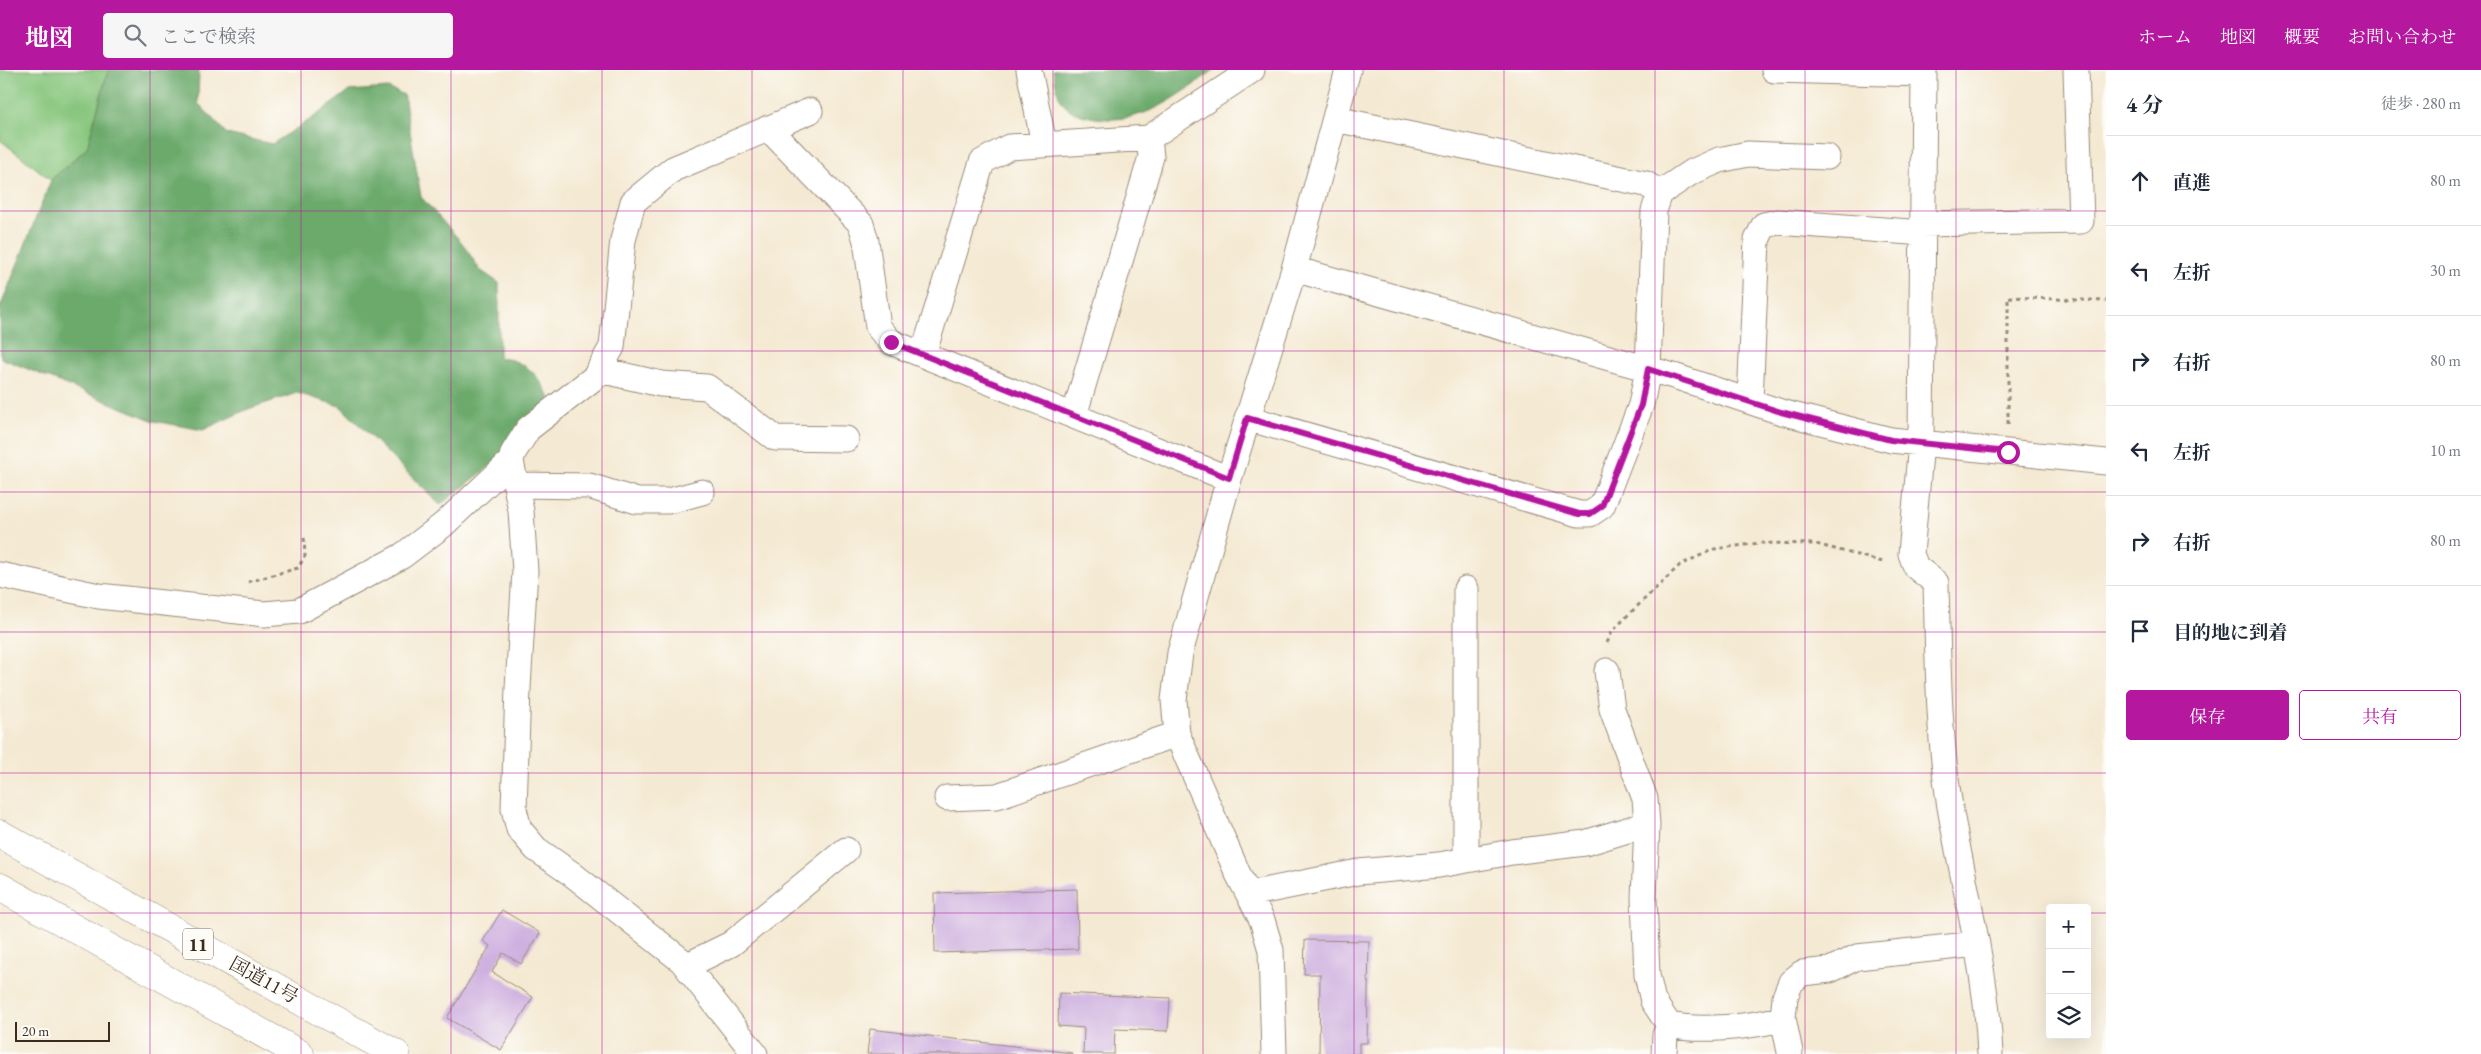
<!DOCTYPE html>
<html lang="ja">
<meta charset="utf-8">
<style>
body{margin:0;font-family:"EB Garamond","Noto Serif JP",serif;background:#f6f6f7;color:#1f2937}
.controls{position:absolute;right:15px;bottom:15px;display:grid;overflow:hidden;border-radius:5px;box-shadow:0 5px 20px #0002}
.controls button{width:45px;height:45px;display:grid;place-items:center;padding:0;border:0;border-bottom:1px solid #e0e1e3;background:#fff;color:#1f2937;font:25px sans-serif}
.scale{position:absolute;left:15px;bottom:12px;width:95px;box-sizing:border-box;padding-left:5px;border:2px solid #3b2a1e;border-top:0;font-size:14px;line-height:18px;white-space:nowrap;color:#3b2a1e;-webkit-text-stroke:4px #fdfcf7;paint-order:stroke}
.stop{position:absolute;width:15px;height:15px;margin:-11px;border:4px solid #b5179e;border-radius:50%;background:#fff}
.stop.end{background:#b5179e;border-color:#fff;box-shadow:0 1px 5px #0008}
.list{margin:0;padding:0;list-style:none}
h2{display:flex;justify-content:space-between;align-items:center;height:65px;margin:0;padding:0 20px;font-size:21px}
h2 small{font-size:16px;font-weight:400;color:#747a83}
.list li{display:grid;grid-template-columns:32px 1fr auto;gap:15px;align-items:center;box-sizing:border-box;height:90px;padding:0 20px;border-top:1px solid #e0e1e3}
.list b{display:block;font-size:19px;white-space:nowrap}
.list em{font-size:16px;font-style:normal;color:#747a83}
.actions{display:flex;gap:10px;padding:15px 20px}
.actions a{flex:1;padding:11px 0;border:1px solid #b5179e;border-radius:5px;text-align:center;font-size:18px;color:#b5179e}
.actions .main{background:#b5179e;color:#fff}
.icon{flex:none;width:28px;height:28px;fill:none;stroke:currentColor;stroke-width:2;stroke-linecap:round;stroke-linejoin:round}
.map{position:relative;flex:none;width:2106px;height:984px;overflow:hidden}
header{display:flex;align-items:center;gap:30px;box-sizing:border-box;height:70px;padding:0 25px;background:#b5179e;color:#fff}
header strong{font-size:24px}
nav{display:flex;gap:28px;margin-inline-start:auto;font-size:18px}
.search{width:350px;height:45px;background:#f6f6f7;display:flex;align-items:center;gap:12px;box-sizing:border-box;padding:0 18px;border-radius:5px;color:#747a83;font-size:19px}
main{display:flex}
aside{flex:1;background:#fff}
.map>svg:first-child{display:block}
</style>
<header>
<strong>地図</strong>
<div class="search"><svg class="icon" aria-label="search" viewBox="0 0 24 24"><circle cx="10" cy="10" r="6"/><path d="M15 15l6 6"/></svg>ここで検索</div>
<nav><a>ホーム</a><a>地図</a><a>概要</a><a>お問い合わせ</a></nav>
</header>
<main>
<div class="map">
<svg width="2106" height="984" viewBox="0 0 2106 984">
<rect width="100%" height="100%" fill="#fdfcf7"/>
<filter id="ink" filterUnits="userSpaceOnUse"><feTurbulence type="fractalNoise" baseFrequency=".02" numOctaves="2"/><feDisplacementMap in="SourceGraphic" scale="10" xChannelSelector="R" yChannelSelector="G"/><feConvolveMatrix kernelMatrix="1 2 1 2 8 2 1 2 1" color-interpolation-filters="sRGB"/></filter>
<filter id="wash" filterUnits="userSpaceOnUse"><feTurbulence type="fractalNoise" baseFrequency=".0096" numOctaves="4" result="noise"/><feDisplacementMap in="SourceGraphic" scale="20" xChannelSelector="R" yChannelSelector="G"/><feGaussianBlur stdDeviation="1.12" result="paint"/><feColorMatrix in="noise" values="0 0 0 0 0 0 0 0 0 0 0 0 0 0 0 0 0 1.4 0 .05"/><feComposite in="paint" operator="in"/></filter>
<g filter="url(#wash)">
<rect width="100%" height="100%" fill="#f4e9d2"/>
<path fill="#86c57c" stroke="#60784d" d="M0 0H108L87 78 51 110 0 70Z"/>
<path fill="#6caa6c" stroke="#546a45" d="M108 0H199L198 33 227 64 272 74 311 49 349 21 388 18 404 25 421 127 463 174 480 200 499 213V287C527 292 537 303 550 328L502 387 440 435 340 336 297 323 248 339 203 360 154 351 1 288 0 238 51 110 87 78Z
M1053 0H1214C1174 29 1138 59 1085 46 1074 43 1063 38 1059 26 1056 19 1055 8 1053 0Z"/>
<g id="blocks">
<path fill="#cfb1e0" d="M1077 819 1078 879 935 883 934 823Z
M502 840 540 863 521 894 503 883 492 902 533 927 501 980 447 948 490 876 483 871Z
M1305 870 1369 871 1367 973H1359V984H1319L1320 904H1304Z
M1059 923 1170 928 1168 961 1115 959 1114 984H1083L1084 958 1058 956Z
M870 959 1072 983V984H867Z"/>
</g>
</g>
<g filter="url(#ink)">
<use href="#blocks" fill-opacity="0" stroke="#988a78" stroke-width="1"/>
<g fill="none" stroke-linecap="round" stroke-linejoin="round">
<g stroke="#988a78" stroke-width="27">
<path id="minor" d="M1029 0 1044 74
M1774 0 1924 4
M1924 0 1921 373 1911 484 1916 497 1936 513C1938 588 1938 663 1950 737 1964 819 1987 900 1990 984
M1335 49 1646 114 1660 123
M768 58 861 154 866 171 878 257 891 272 1229 409
M1922 154 2081 151 2076 0
M1294 199 1677 307 1781 342 1891 370 2106 392
M923 285 982 92 1009 77 1149 68 1252 0
M600 300 661 314 707 317 775 368 846 369
M1750 331 1757 170 1764 155 1778 152 1923 163
M1074 346 1151 87 1149 68
M1247 348 1579 444H1590L1602 436 1641 335 1648 299 1654 141 1660 123 1690 103 1719 90 1748 84 1827 87
M516 415 589 416 637 431H669L702 422
M0 505 99 526 264 544 299 541 402 486 443 455 511 391
M1466 519V790
M1607 601 1612 639 1645 729 1647 754 1644 828 1647 905 1653 931 1669 955C1701 962 1751 957 1783 948
M947 728 997 726 1177 664
M1249 824 1358 802 1439 795 1512 782 1585 773 1647 754
M686 896 731 874 846 780
M1790 982 1783 948 1785 927 1791 912 1802 903 1830 900 1857 887 1977 874
M755 984 682 891 572 804 536 779 519 759 514 739 518 618 525 501 521 441 511 391 513 383 528 359 595 307 612 277 623 170 633 132 673 99 810 41
M1274 984 1271 880 1262 850 1238 804 1177 664 1174 630 1180 583 1229 409 1294 199 1348 0
M1664 984 1665 965 1669 955"/>
</g>
<g stroke="#988a78" stroke-width="29">
<path id="trunk" d="M0 764 396 984
M0 817 300 984"/>
</g>
<path stroke="#988a78" stroke-width="3" stroke-dasharray="4 4" stroke-linecap="butt" d="M2008 354V227L2106 231
M248 512 298 498 305 486 304 466
M1607 573 1612 562 1626 547 1680 495 1714 479 1761 473 1816 474 1883 492"/>
<use href="#minor" stroke="#fff" stroke-width="25"/>
<use href="#trunk" stroke="#fff" stroke-width="28"/>
</g>
</g>
<g fill="none" stroke-linecap="round" stroke-linejoin="round" filter="url(#ink)">
<path stroke="#b5179e" stroke-width="6" d="M891 272 1229 408 1247 348 1579 444H1590L1602 436 1641 335 1648 299 1781 342 1891 370 2008 382"/>
</g>
<path fill="none" stroke="#b5179e" stroke-width="1" stroke-opacity="0.55" d="M150 0V984M301 0V984M451 0V984M602 0V984M752 0V984M903 0V984M1053 0V984M1203 0V984M1354 0V984M1504 0V984M1655 0V984M1805 0V984M1956 0V984M0 141H2106M0 281H2106M0 422H2106M0 562H2106M0 703H2106M0 843H2050M2087 843H2106"/>
<g text-anchor="middle" dominant-baseline="central" stroke-width="4" stroke-linejoin="round" paint-order="stroke">
<rect fill="#fdfcf7" stroke="#75695f" stroke-width="1" x="183" y="858.5" width="30" height="31" rx="4"/>
<g font-size="18" font-weight="bold" fill="#3b2a1e">
<text x="198" y="874">11</text>
</g>
<g font-size="19" fill="#3b2a1e" stroke="#fdfcf7">
<text transform="translate(264 910) rotate(29)">国道11号</text>
</g>
</g>
</svg>
<div class="controls">
<button>+</button>
<button>−</button>
<button><svg class="icon" aria-label="layers" viewBox="0 0 24 24"><path d="M12 4l9 5-9 5-9-5zM3 14l9 5 9-5"/></svg></button>
</div>
<div class="scale">20 m</div>
<div class="stop" style="left:2008px;top:382px"></div>
<div class="stop end" style="left:891px;top:272px"></div>
</div>
<aside>
<h2>4 分<small>徒歩 · 280 m</small></h2>
<ul class="list">
<li><svg class="icon" aria-label="ahead" viewBox="0 0 24 24"><path d="M12 20V5M6 11l6-6 6 6"/></svg><div><b>直進</b></div><em>80 m</em></li>
<li><svg class="icon" aria-label="left" viewBox="0 0 24 24"><path d="M17 20v-9H6M10 6l-5 5 5 5"/></svg><div><b>左折</b></div><em>30 m</em></li>
<li><svg class="icon" aria-label="right" viewBox="0 0 24 24"><path d="M7 20v-9h11M14 6l5 5-5 5"/></svg><div><b>右折</b></div><em>80 m</em></li>
<li><svg class="icon" aria-label="left" viewBox="0 0 24 24"><path d="M17 20v-9H6M10 6l-5 5 5 5"/></svg><div><b>左折</b></div><em>10 m</em></li>
<li><svg class="icon" aria-label="right" viewBox="0 0 24 24"><path d="M7 20v-9h11M14 6l5 5-5 5"/></svg><div><b>右折</b></div><em>80 m</em></li>
<li><svg class="icon" aria-label="arrive" viewBox="0 0 24 24"><path d="M6 21V4h12l-3 4 3 4H6"/></svg><div><b>目的地に到着</b></div></li>
</ul>
<div class="actions"><a class="main">保存</a><a>共有</a></div>
</aside>
</main>
